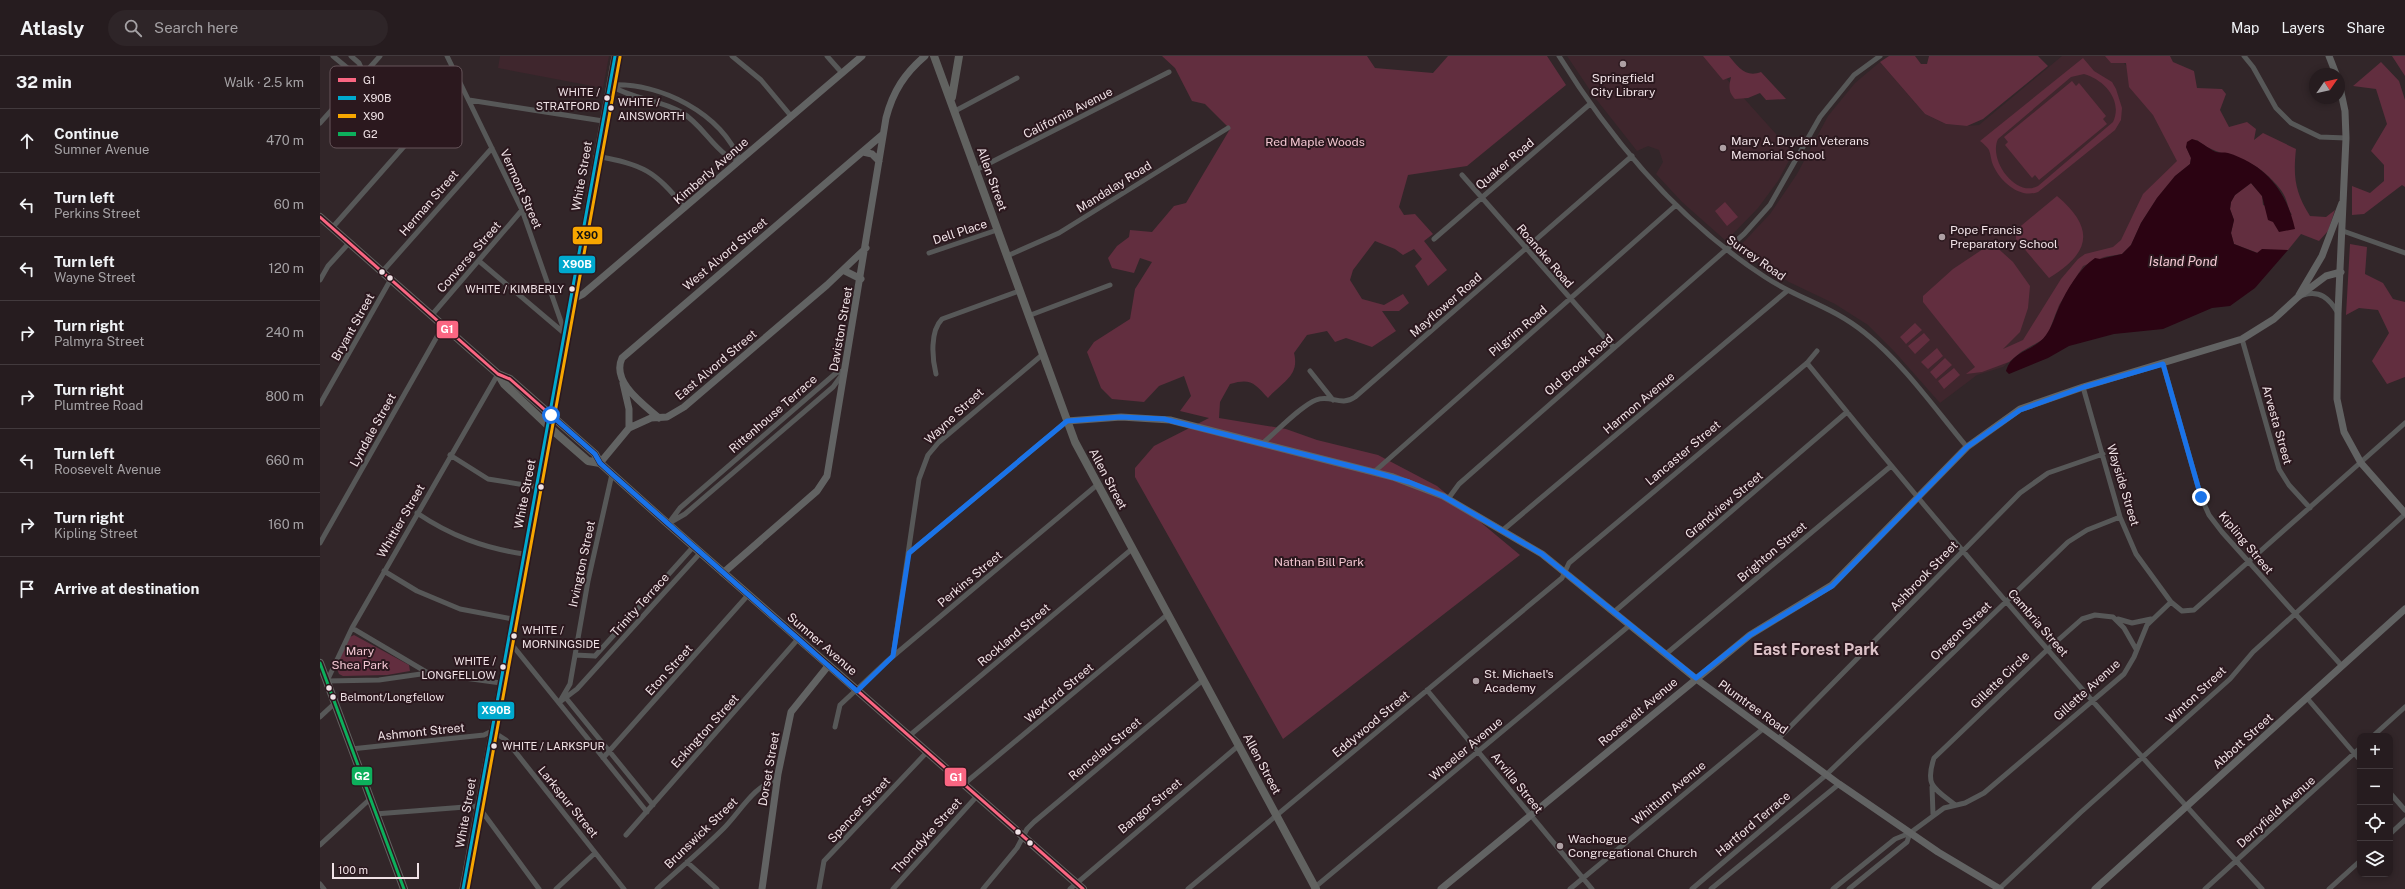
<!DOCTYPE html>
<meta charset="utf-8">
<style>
body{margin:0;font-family:"Public Sans",sans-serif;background:#2e2528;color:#f1f3f6}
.controls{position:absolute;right:12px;bottom:12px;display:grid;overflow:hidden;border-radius:8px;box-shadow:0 2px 6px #0003}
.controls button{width:36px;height:36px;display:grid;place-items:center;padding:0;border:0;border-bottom:1px solid #423a3d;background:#261c1f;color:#f1f3f6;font:20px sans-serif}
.compass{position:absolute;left:1989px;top:12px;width:36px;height:36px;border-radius:50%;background:#261c1f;box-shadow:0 2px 6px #0003;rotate:56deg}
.scale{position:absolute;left:12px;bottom:10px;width:87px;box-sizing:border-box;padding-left:4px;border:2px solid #f0e2e6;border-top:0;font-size:11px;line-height:14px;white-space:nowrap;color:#f0e2e6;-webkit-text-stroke:3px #2b181e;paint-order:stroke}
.stop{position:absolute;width:12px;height:12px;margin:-9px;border:3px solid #1a73e8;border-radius:50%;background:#fff}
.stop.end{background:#1a73e8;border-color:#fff;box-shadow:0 1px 4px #0008}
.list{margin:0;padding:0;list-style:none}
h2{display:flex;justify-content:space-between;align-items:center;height:52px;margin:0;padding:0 16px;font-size:17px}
h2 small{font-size:13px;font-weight:400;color:#a4a1a4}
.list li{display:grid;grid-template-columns:26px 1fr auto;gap:12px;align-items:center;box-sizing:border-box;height:64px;padding:0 16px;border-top:1px solid #423a3d}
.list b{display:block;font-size:15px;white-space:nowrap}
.list p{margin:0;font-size:13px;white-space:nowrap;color:#a4a1a4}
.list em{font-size:13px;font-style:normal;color:#a4a1a4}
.icon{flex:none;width:22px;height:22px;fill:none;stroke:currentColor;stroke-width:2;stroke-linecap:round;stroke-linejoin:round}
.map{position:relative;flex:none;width:2085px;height:833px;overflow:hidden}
header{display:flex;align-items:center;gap:24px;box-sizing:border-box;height:56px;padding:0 20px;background:#261c1f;border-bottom:1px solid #423a3d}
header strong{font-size:19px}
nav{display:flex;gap:22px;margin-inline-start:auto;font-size:14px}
.search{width:280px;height:36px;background:#2e2528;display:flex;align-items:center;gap:10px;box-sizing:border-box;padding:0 14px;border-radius:22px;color:#a4a1a4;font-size:15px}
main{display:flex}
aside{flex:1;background:#261c1f}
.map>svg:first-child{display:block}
</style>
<header>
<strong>Atlasly</strong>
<div class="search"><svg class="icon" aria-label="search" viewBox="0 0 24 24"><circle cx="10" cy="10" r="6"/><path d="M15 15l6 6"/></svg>Search here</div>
<nav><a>Map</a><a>Layers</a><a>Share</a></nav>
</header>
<main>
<aside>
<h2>32 min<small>Walk · 2.5 km</small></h2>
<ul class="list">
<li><svg class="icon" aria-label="ahead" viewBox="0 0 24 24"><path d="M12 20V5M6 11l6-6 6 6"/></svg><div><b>Continue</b><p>Sumner Avenue</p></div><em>470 m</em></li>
<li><svg class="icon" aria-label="left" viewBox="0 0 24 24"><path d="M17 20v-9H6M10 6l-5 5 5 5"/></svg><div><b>Turn left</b><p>Perkins Street</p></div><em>60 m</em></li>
<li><svg class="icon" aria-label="left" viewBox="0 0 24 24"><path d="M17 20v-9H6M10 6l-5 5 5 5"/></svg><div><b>Turn left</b><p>Wayne Street</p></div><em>120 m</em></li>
<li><svg class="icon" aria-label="right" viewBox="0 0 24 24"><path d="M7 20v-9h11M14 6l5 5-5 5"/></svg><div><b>Turn right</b><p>Palmyra Street</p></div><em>240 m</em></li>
<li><svg class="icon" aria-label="right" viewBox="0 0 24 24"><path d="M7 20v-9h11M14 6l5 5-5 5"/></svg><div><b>Turn right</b><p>Plumtree Road</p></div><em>800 m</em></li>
<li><svg class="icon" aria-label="left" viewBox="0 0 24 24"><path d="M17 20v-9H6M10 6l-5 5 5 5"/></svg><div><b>Turn left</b><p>Roosevelt Avenue</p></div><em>660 m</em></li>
<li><svg class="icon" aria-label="right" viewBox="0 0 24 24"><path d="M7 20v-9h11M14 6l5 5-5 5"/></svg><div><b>Turn right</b><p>Kipling Street</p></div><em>160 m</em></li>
<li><svg class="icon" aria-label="arrive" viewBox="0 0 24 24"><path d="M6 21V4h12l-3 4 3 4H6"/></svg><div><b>Arrive at destination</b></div></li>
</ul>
</aside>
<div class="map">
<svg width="2085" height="833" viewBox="0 0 2085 833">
<rect width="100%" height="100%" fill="#322629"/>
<path fill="#3f262d" d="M180 0H289L283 32 178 12Z
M1247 0H1386L1473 97 1458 125 1438 152 1406 185 1362 146 1336 118 1343 106 1339 94 1328 90 1317 95 1276 43Z
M1742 0H1798L1851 63 1870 108 1701 296 1683 311 1657 319 1620 347 1574 295 1548 269 1515 248 1469 226 1417 193 1450 158 1477 118 1508 60 1535 27 1560 6 1605 58 1626 68 1647 70 1659 69Z"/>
<path fill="#622e3f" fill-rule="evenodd" d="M842 0H1047L1055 12 1113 17 1128 0H1227L1246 29 1147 110 1088 119 1079 151 1084 159 1095 158 1113 178 1104 185 1127 214 1108 230 1095 210 1102 203 1094 193 1083 199 1075 193 1055 185 1033 214 1030 224 1042 243 1064 249 1083 238 1089 247 1079 255H1062L1076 275 1052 291 1026 282 1015 286 1007 275 987 279 974 297C980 320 962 326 948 342 934 327 931 322 910 328L900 346 899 362 966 373 997 384 1058 399 1117 430 1200 499 963 683 815 421V412L834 390 889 362 860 355 871 340 864 320 839 330 824 346 792 343 781 332 767 296 774 286 810 263 815 233 832 206 820 202 814 217 792 212 788 202 797 190 809 181 810 174 832 176 854 150 866 147 910 73 885 48 872 45 855 12Z
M1383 0H1409C1418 11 1426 22 1441 16L1466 43 1446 44 1440 37 1428 42 1415 43C1408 36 1409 30 1411 21L1403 24Z
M1569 0H1595L1601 8H1607L1609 0H1718L1728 10 1663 63 1647 70 1626 68 1605 58 1560 6Z
M1785 0H1850L1853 6 1874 15 1877 32 1902 33 1906 38 1900 54 1909 71 1927 66 1936 73 1934 84 1943 77 1976 93C1973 121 1975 136 1990 160L2006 161 2015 154 2008 175 1999 185 1981 178 1968 194H1942L1938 197 1914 188 1911 177 1914 164 1910 153 1911 146 1915 139 1931 127 1942 140 1943 149 1972 159C1968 153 1968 148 1965 141 1962 133 1948 119 1941 114 1922 99 1895 100 1877 84L1866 91 1871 102 1870 108 1855 120 1837 142 1821 167 1811 189 1802 198 1784 201 1763 210 1739 249 1728 278 1722 284 1701 296 1689 306 1662 316 1646 318 1655 311 1603 246V240L1633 213 1672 187 1693 206 1710 230 1708 252 1700 276 1683 293 1703 284 1741 223 1758 203 1765 198 1793 191 1801 184 1823 138 1857 105 1833 59 1809 31 1806 7H1791Z
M2072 0H2085V20Z
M1763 2 1774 15 1792 26 1796 33 1802 52 1801 64 1795 74 1718 136C1699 143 1680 125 1673 109 1671 105 1671 99 1669 94 1667 91 1663 87 1660 85ZM1764 18C1785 24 1803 45 1793 66L1718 130C1696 142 1668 104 1678 83L1751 21Z
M2061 6 2079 25 2085 44V131L2082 129 2044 158 2032 159V130L2050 137 2064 125V109L2051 95 2067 68 2056 33 2033 30Z
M1752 25 1756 30 1759 27 1786 60 1783 63 1787 68 1719 124 1715 119 1712 122 1685 89 1688 86 1684 81Z
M1737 140C1776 173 1770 197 1729 222L1696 183V174Z
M1405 146 1418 161 1407 170 1395 155Z
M2030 188 2047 191 2045 218 2063 227 2073 243 2085 246V321L2067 328 2052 305 2069 277 2058 254 2039 252 2026 259Z
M1595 267 1602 274 1586 288 1580 281Z
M1604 277 1610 284 1595 298 1588 290Z
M1617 292 1623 300 1608 313 1601 306Z
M1625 302 1632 309 1616 323 1610 316Z
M1634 312 1640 319 1624 333 1618 325Z
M34 579 89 609 90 615 67 619 23 620 19 618 16 610 30 581Z"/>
<path fill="#2b0312" d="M1872 83C1881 85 1887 92 1896 96 1900 97 1904 96 1908 97 1946 109 1967 136 1975 173L1959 176 1953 166 1948 164 1942 140 1931 127 1915 139 1911 146 1910 153 1914 164 1911 177 1914 188 1937 197 1942 193 1968 194 1935 232 1910 250 1892 252 1843 273 1794 278 1749 290 1728 302 1689 318 1686 315C1692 294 1715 295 1726 279 1732 271 1735 260 1739 251 1747 233 1759 213 1775 202L1780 203 1802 198 1811 189 1821 167 1837 142 1855 120 1870 108 1871 102 1866 91 1867 86Z"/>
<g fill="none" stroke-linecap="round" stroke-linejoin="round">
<path stroke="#575858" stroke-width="5" d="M13 0 31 15 44 18
M31 0 39 7 44 18
M127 0 202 154 245 277
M412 0 441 24 471 60
M507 0 522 17
M1239 0C1293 87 1359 165 1445 221 1478 243 1512 250 1545 277 1584 308 1615 353 1647 391
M1924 0 1933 11 1956 52 1971 67 2000 81 2026 82
M290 29C340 26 401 57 420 105
M290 29C311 43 339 43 361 56 380 67 389 86 406 99 410 101 416 103 420 105
M149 44 283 65
M635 55 697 22
M0 67 60 0
M276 100C324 109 334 114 365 152
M656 114 849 16
M1142 119 1294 292
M12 172 140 27
M2023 175 2085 197
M1114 183 1270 48
M609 197 677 174
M687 200 739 177 908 72
M159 205 244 277
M62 216 172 92
M0 224 8 210 29 187
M1983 239C2000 234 2009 242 2018 257
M111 260 202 154
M708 260 790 229
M1922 283 1959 413 1969 429 1990 452
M1487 307C1633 487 1785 663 1942 833
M1843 308 1881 441 1889 459 1902 476 2022 610
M990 315 1013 344
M178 318 32 572 7 625 59 624 108 617 181 627
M616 318C612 302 610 275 622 263L699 235
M1763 331 1800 461 1816 498 1851 546
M0 348 71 223
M943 387C956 376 982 349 996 344 1010 338 1021 351 1035 341L1312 100
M130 399 168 423 217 431
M1054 416 1355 150
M1128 443 1139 428 1424 178 1450 149 1500 61 1534 19 1560 0
M97 457C131 480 164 492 204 498
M351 466 365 458 513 331 524 316
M348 468 360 452 516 317 525 314
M1183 474 1467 235
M0 487 123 270
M589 497 747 365
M64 515 97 535 140 553 193 563
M1294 556 1527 356
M1798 563 1812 567 1831 563
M32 572 108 617
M189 585 327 756
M1346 598 1571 410
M255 599 275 600
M275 600 374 490
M573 600 599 423 608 399 619 386 722 299
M1107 634 1272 833
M246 642 333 749
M1987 642 2040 704
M241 645 257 633 381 496
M239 647 250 628 268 525 292 418
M0 661 15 647
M515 671 520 649 565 607 777 429
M589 680 812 493
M2053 680 2085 651
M1458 683 1700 437 1728 417 1783 398
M31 693 164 679 172 675 186 684 304 833
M283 702 428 539
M644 728 847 559
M1612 731 1613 758
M2070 737 2085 754
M1634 748C1613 732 1605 729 1614 702L1728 593 1762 563 1775 559 1793 561 1804 572 1816 593
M55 758 158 750 219 833
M2070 778 2085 764
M306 779 478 583
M0 789 50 743
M367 806 397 833
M0 828 4 833
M994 832 1310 569
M236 833 275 797
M337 833C359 813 382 794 404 772 420 756 434 729 458 723
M499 833 504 805 607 696
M573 833 657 740
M663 833 697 792 707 773 714 766 883 624
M750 833 918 690
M868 833 1242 522 1249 507 1487 307 1497 295
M1250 833 1444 672
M1372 833 1506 719 1748 486 1767 474 1800 461
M1391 833 1519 728
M1513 833 1575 783 1590 777 1624 752 1645 747 1664 737 1804 618 1814 601 1827 569 1851 546 1862 555 1874 554 2085 367
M1529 833 1587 786 1590 777
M1679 833 1760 757 1910 623 1933 596 2085 458
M1885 833 2040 692
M2009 833 2040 805"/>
<path stroke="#626363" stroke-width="7" d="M2009 0 2016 18
M2019 27 2025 55 2026 82 2018 257 2017 343 2024 376 2041 407 2085 457
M543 96 552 98 559 105
M523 214 541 223
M1979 239 2002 200 2022 147
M253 243 263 238 542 0
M303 327 309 353V372
M339 362C323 348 291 326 302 302L562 79
M747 365 801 361 850 364 1073 421 1123 440 1222 498 1375 622 1519 728 1618 796 1680 833
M280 407 309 372 331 362 347 361 364 351 507 229 546 192
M403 517 497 435 507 420 566 62C573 35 585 17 605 0
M143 833 229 371 295 0
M442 833 458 718 471 656 508 610
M1121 833 1430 579 1512 529 1647 391 1700 353 1763 331 1922 283 1954 263 1978 241 2006 220 2021 216
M1775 833 2085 553"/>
<path stroke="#616260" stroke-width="8" d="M614 0 755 386 996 833
M632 41 639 0
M0 161 178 318 190 323 275 398 280 407 348 468 763 833
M178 318 184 328 237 378 268 405 280 407
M0 607 84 833"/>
<g stroke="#2b181e" stroke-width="6">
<path id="bus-1" d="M0 161 178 318 190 323 275 398 280 407 348 468 763 833"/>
</g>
<g stroke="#2b181e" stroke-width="6">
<path id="bus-2" d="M143 833 295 0"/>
</g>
<g stroke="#2b181e" stroke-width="6">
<path id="bus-3" d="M148 833 300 1"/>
</g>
<g stroke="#2b181e" stroke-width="6">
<path id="bus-4" d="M0 607 84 833"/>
</g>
<use href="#bus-1" stroke="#fa6682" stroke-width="3"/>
<use href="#bus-2" stroke="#00a9ce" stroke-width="3"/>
<use href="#bus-3" stroke="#f7a600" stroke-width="3"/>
<use href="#bus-4" stroke="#0daf5c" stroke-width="3"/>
</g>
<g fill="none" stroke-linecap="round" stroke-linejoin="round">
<path stroke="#1a73e8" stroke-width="5" d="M231 359 275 398 280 407 292 418 537 635 573 600 589 497 747 365 801 361 844 363 1054 416 1089 426 1123 440 1222 498 1376 622 1430 579 1512 530 1647 391 1700 354 1764 331 1843 308 1881 441"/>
</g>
<g fill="#aea0a4" stroke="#2b181e" stroke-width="1.5">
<circle cx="1303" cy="8" r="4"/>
<circle cx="1403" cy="92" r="4"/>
<circle cx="1622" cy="181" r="4"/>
<circle cx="1156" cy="625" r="4"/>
<circle cx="1240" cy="790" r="4"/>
</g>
<g fill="#f0e2e6" stroke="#2b181e" stroke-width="1.5">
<circle cx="287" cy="42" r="3.5"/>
<circle cx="291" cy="52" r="3.5"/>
<circle cx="62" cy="216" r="3.5"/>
<circle cx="70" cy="222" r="3.5"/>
<circle cx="252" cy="233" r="3.5"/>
<circle cx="221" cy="431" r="3.5"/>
<circle cx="194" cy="580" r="3.5"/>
<circle cx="183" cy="611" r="3.5"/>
<circle cx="9" cy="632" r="3.5"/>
<circle cx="13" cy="641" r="3.5"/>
<circle cx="174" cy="690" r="3.5"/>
<circle cx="698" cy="776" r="3.5"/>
<circle cx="710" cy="787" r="3.5"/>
</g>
<g text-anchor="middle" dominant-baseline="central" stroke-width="4" stroke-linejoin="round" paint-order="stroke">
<g font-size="11" fill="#f0e2e6" stroke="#2b181e" text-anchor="start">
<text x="280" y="36" text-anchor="end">WHITE /<tspan x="280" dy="14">STRATFORD</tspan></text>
<text x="298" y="46">WHITE /<tspan x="298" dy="14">AINSWORTH</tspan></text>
<text x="244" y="233" text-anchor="end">WHITE / KIMBERLY</text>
<text x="202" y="574">WHITE /<tspan x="202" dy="14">MORNINGSIDE</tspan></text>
<text x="176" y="605" text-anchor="end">WHITE /<tspan x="176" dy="14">LONGFELLOW</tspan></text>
<text x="20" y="641">Belmont/Longfellow</text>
<text x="182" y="690">WHITE / LARKSPUR</text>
</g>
<g font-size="12" fill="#f0e2e6" stroke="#2b181e" text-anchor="start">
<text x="1303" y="22" text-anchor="middle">Springfield<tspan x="1303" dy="14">City Library</tspan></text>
<text x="1411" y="85">Mary A. Dryden Veterans<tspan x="1411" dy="14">Memorial School</tspan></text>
<text x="1630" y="174">Pope Francis<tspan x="1630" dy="14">Preparatory School</tspan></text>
<text x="1164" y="618">St. Michael's<tspan x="1164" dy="14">Academy</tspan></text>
<text x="1248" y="783">Wachogue<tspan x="1248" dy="14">Congregational Church</tspan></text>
</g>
<g font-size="12" fill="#f0e2e6" stroke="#2b181e">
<text transform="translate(748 57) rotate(-27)">California Avenue</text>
<text transform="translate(1185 108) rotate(-40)">Quaker Road</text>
<text transform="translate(391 115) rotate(-41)">Kimberly Avenue</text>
<text transform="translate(262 120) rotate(-80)">White Street</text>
<text transform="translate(672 123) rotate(70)">Allen Street</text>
<text transform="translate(794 131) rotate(-32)">Mandalay Road</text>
<text transform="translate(201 133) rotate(66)">Vermont Street</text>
<text transform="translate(109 147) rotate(-49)">Herman Street</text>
<text transform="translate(640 176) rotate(-18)">Dell Place</text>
<text transform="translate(405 198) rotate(-40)">West Alvord Street</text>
<text transform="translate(1225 200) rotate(49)">Roanoke Road</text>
<text transform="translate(149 201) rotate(-49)">Converse Street</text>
<text transform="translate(1436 202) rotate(35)">Surrey Road</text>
<text transform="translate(1126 249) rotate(-41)">Mayflower Road</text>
<text transform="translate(33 271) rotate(-61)">Bryant Street</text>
<text transform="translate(521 273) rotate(-80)">Daviston Street</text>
<text transform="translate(1198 275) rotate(-40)">Pilgrim Road</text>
<text transform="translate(396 309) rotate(-40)">East Alvord Street</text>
<text transform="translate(1259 309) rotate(-41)">Old Brook Road</text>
<text transform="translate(1319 347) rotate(-40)">Harmon Avenue</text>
<text transform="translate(453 358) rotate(-41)">Rittenhouse Terrace</text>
<text transform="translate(634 360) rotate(-43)">Wayne Street</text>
<text transform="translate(1957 369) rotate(74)">Arvesta Street</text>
<text transform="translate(53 374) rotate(-61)">Lyndale Street</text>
<text transform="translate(1363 397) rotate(-40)">Lancaster Street</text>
<text transform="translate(788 423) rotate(62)">Allen Street</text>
<text transform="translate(1803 429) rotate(73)">Wayside Street</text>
<text transform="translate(205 438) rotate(-79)">White Street</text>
<text transform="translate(1404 449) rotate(-40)">Grandview Street</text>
<text transform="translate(81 465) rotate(-60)">Whittier Street</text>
<text transform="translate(1926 487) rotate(50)">Kipling Street</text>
<text transform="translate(1452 496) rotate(-40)">Brighton Street</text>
<text transform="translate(262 508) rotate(-78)">Irvington Street</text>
<text transform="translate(1604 520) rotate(-46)">Ashbrook Street</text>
<text transform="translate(650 523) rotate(-40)">Perkins Street</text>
<text transform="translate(320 549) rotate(-48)">Trinity Terrace</text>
<text transform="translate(1718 567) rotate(49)">Cambria Street</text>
<text transform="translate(1641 575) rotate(-44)">Oregon Street</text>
<text transform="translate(694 579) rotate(-40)">Rockland Street</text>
<text transform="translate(502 588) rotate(41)">Sumner Avenue</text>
<text transform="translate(349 614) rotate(-48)">Eton Street</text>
<text transform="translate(1680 624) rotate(-44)">Gillette Circle</text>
<text transform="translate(1767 634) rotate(-42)">Gillette Avenue</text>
<text transform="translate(739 637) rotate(-40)">Wexford Street</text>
<text transform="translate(1876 639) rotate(-43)">Winton Street</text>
<text transform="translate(1433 651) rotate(36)">Plumtree Road</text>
<text transform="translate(1318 656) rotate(-40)">Roosevelt Avenue</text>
<text transform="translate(1051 668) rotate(-40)">Eddywood Street</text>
<text transform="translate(385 675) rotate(-48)">Eckington Street</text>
<text transform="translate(101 676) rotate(-6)">Ashmont Street</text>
<text transform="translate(1923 685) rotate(-42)">Abbott Street</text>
<text transform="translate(785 693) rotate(-40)">Rencelau Street</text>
<text transform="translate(1146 693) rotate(-40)">Wheeler Avenue</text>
<text transform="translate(942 708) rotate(62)">Allen Street</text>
<text transform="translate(449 713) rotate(-80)">Dorset Street</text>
<text transform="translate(1197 727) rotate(51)">Arvilla Street</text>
<text transform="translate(1349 737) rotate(-40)">Whittum Avenue</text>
<text transform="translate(248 746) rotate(51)">Larkspur Street</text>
<text transform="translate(830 750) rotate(-40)">Bangor Street</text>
<text transform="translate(539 754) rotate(-47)">Spencer Street</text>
<text transform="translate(1956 756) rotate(-42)">Derryfield Avenue</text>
<text transform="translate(146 757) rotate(-80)">White Street</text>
<text transform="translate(1433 768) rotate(-40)">Hartford Terrace</text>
<text transform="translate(381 777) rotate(-44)">Brunswick Street</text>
<text transform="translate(607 780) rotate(-48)">Thorndyke Street</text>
</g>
<g font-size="12" fill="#f2c6d1" stroke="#2b181e">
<text x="995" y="86">Red Maple Woods</text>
<text x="999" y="506">Nathan Bill Park</text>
<text x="40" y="595">Mary<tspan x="40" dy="14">Shea Park</tspan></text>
</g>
<g font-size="13" font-style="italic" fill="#f5c9d4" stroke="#2b181e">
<text x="1863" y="205">Island Pond</text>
</g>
<g font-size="16" font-weight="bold" fill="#ddc2c8" stroke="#2b181e">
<text x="1496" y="593">East Forest Park</text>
</g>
</g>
<rect x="10" y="10" width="132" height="82" rx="6" fill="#2b181e" stroke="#66555a" stroke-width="1"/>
<rect x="18" y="22" width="18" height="4" fill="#fa6682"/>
<rect x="18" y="40" width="18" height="4" fill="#00a9ce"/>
<rect x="18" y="58" width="18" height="4" fill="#f7a600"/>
<rect x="18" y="76" width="18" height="4" fill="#0daf5c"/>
<g font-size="11" fill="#f0e2e6">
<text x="43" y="28">G1</text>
<text x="43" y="46">X90B</text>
<text x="43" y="64">X90</text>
<text x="43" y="82">G2</text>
</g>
<g stroke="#2b181e" stroke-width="1.5">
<rect x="252" y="170" width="31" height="19" rx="4" fill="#f7a600"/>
<rect x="238" y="199" width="38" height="19" rx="4" fill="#00a9ce"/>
<rect x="116" y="264" width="23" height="19" rx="4" fill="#fa6682"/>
<rect x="157" y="645" width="38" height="19" rx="4" fill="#00a9ce"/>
<rect x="31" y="710" width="22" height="20" rx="4" fill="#0daf5c"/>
<rect x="624" y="711" width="23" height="20" rx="4" fill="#fa6682"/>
</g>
<g font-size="11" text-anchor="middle" font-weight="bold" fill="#fff">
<text x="257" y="212">X90B</text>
<text x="127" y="277">G1</text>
<text x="176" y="658">X90B</text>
<text x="42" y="724">G2</text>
<text x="636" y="725">G1</text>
</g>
<g font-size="11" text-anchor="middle" font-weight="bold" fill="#111">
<text x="267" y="183">X90</text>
</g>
</svg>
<div class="controls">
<button>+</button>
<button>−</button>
<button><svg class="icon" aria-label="locate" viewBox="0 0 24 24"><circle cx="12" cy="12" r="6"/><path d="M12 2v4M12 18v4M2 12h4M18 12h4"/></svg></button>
<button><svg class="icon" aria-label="layers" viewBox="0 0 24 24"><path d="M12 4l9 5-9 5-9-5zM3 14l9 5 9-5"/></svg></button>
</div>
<svg class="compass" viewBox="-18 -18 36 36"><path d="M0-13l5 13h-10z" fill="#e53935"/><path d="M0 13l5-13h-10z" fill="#a4a1a4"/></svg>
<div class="scale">100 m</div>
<div class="stop" style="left:231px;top:359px"></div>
<div class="stop end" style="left:1881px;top:441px"></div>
</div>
</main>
